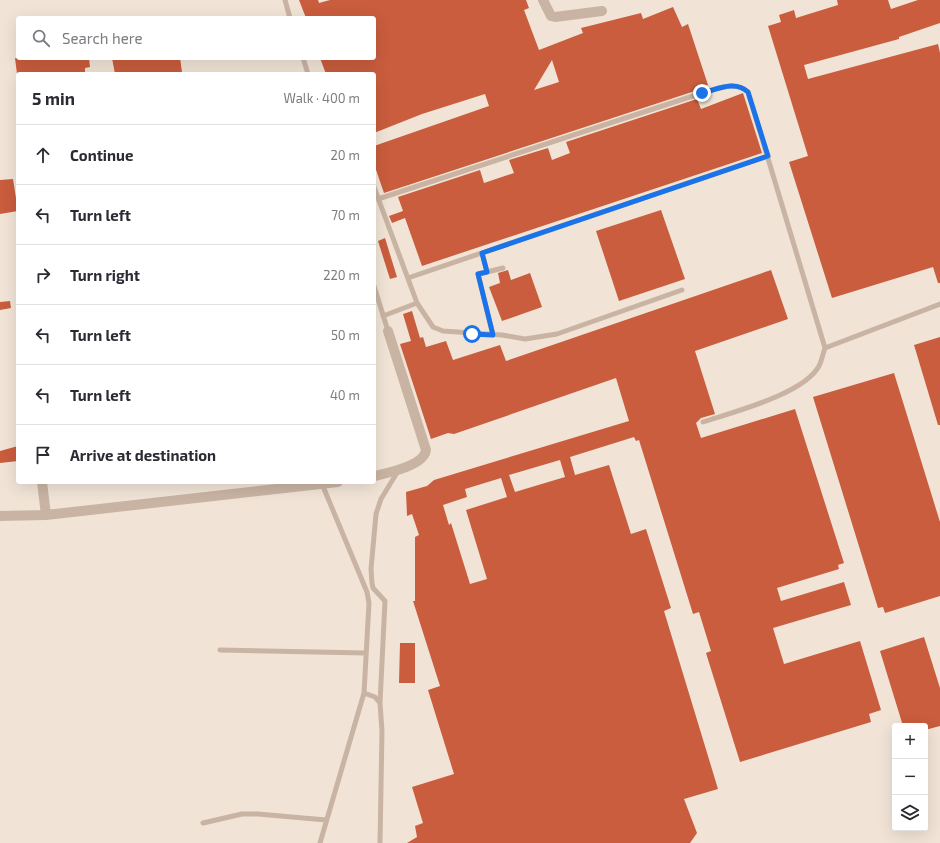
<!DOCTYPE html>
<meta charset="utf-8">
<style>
body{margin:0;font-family:"Exo 2",sans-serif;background:#f7f7f7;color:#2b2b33}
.controls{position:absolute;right:12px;bottom:12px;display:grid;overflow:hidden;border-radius:4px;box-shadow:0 4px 16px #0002}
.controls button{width:36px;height:36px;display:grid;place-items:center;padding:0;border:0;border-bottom:1px solid #e1e1e2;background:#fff;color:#2b2b33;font:20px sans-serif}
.stop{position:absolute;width:12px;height:12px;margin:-9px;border:3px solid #1a73e8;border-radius:50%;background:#fff}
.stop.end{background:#1a73e8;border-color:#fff;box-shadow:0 1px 4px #0008}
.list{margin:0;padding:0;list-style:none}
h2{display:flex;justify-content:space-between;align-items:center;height:52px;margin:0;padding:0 16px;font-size:17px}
h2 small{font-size:13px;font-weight:400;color:#7c7c81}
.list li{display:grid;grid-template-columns:26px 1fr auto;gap:12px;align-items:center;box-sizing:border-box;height:60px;padding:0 16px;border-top:1px solid #e1e1e2}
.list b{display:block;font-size:15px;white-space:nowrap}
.list em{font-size:13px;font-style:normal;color:#7c7c81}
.icon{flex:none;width:22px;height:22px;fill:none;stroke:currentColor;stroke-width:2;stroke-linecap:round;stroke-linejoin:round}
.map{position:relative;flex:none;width:940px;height:843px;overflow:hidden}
.search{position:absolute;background:#fff;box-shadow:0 4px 16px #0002;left:16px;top:16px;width:360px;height:44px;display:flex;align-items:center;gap:10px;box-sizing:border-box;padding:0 14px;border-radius:4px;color:#7c7c81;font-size:15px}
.panel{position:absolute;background:#fff;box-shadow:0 4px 16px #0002;left:16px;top:72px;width:360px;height:412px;border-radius:4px}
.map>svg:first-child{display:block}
</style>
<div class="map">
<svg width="940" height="843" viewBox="0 0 940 843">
<rect width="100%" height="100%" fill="#f1e4d7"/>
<path fill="#c95d3d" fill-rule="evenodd" d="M299 0H318L319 3 330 0H526L529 8 524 10 539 50 583 33 581 28 641 13 643 19 673 7 682 27 688 24 708 85 695 89V91L384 193 374 164V146L489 106 485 94 422 114 374 133V74H326L320 58H374V18H306ZM552 60 559 82 534 90Z
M837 0H888L891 9 918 0H940V23L899 37V39L804 65 808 79 938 44 940 53V283H938L933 267 832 298 789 162 808 156 768 26 781 22 779 15 794 10 796 18 838 5Z
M15 58H89L90 67 85 68V74H17Z
M112 58H180L182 72 169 74H115Z
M743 93 762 153 422 266 405 218 392 223 389 216 403 211 398 197 480 170 484 183 514 173 509 160 548 148 552 160 570 153 566 142 697 99 701 109Z
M13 179 18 211 0 214V180Z
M661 210 685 279 619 301 596 231Z
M385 238 397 277 390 279 378 241Z
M508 270 511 280 530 273 542 307 502 321 489 287 500 283 498 273Z
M771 270 788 319 695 351 715 414 701 418 696 423 701 438 795 409 844 563 838 565 839 569 777 588 781 601 844 582 851 605 773 628 784 664 860 641 881 710 869 714 871 722 740 762 706 653 711 651 699 612 693 614 639 440 636 441 634 437 570 457 575 475 609 465 631 534 646 529 671 608 664 611 718 789 684 799 697 833 690 843H407L417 837 415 826 423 823 412 787 454 774 428 690 440 686 413 601H415V537L419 535 412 514 407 516 406 492 427 486 434 480 629 421 616 378 454 434 448 433 431 439 400 344 411 341 403 314 412 311 420 338 423 337 426 347 446 341 453 360 500 345 506 361ZM560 460 565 477 515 492 509 475ZM501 478 507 497 466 510 487 579 470 584 451 523 449 525 443 505 467 497 465 489Z
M10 301 11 308 0 310V302Z
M940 337V425H938L914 345Z
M894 373 940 522V596L885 613 883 607 878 608 813 397Z
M18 446V461L0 463V451Z
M924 637 940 688V726L925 730V726H903L880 651Z
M400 643H415V683H399Z"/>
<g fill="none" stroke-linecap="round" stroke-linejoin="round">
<path stroke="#c9b4a3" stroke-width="5" d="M285 0 290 18
M303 58 308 74
M374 187 417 303 433 327 443 331 502 335 525 339 557 334 682 290
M378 199 702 93C718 89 735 80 748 92L825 348
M482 253 487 272 478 274 493 335
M487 272 503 268
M408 278 767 156
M374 286 388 331
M383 316 417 303
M703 422C733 412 804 394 819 366 822 360 823 353 825 348L940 304
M220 650 365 653
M364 693 375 697 380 703 382 731 380 843
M380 703 385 601 373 588 372 583 371 569 376 514 381 499 398 471
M203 823 242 814H258L326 820
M320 843 364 693 369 603 367 592 322 484"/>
<path stroke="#c9b4a3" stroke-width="10" d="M543 0 551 16 555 17 602 11
M374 476C387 473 424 466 426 450L388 331
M42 482 46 515
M0 516 46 515 338 482"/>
</g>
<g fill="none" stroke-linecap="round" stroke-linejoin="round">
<path stroke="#1a73e8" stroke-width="5" d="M472 334 493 335 478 274 487 272 482 253 768 156 748 92C735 80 718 89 702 93"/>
</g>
</svg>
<div class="controls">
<button>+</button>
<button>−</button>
<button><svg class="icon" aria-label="layers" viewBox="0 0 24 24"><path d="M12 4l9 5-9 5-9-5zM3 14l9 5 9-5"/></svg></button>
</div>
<div class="stop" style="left:472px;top:334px"></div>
<div class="stop end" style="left:702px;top:93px"></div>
<div class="search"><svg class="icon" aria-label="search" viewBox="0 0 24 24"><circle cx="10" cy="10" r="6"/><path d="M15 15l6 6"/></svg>Search here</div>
<section class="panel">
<h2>5 min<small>Walk · 400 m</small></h2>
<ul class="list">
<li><svg class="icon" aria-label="ahead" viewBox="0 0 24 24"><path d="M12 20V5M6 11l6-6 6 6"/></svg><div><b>Continue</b></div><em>20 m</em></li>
<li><svg class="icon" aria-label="left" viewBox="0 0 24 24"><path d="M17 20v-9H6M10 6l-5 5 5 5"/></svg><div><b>Turn left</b></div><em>70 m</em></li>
<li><svg class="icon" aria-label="right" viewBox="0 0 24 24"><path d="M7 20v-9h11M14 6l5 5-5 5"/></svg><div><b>Turn right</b></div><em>220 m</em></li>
<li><svg class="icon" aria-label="left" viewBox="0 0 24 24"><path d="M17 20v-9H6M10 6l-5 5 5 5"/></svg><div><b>Turn left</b></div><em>50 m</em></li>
<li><svg class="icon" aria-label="left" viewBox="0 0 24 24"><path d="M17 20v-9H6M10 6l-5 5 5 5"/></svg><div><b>Turn left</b></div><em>40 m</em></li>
<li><svg class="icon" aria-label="arrive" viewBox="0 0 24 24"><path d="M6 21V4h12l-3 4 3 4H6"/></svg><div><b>Arrive at destination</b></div></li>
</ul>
</section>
</div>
